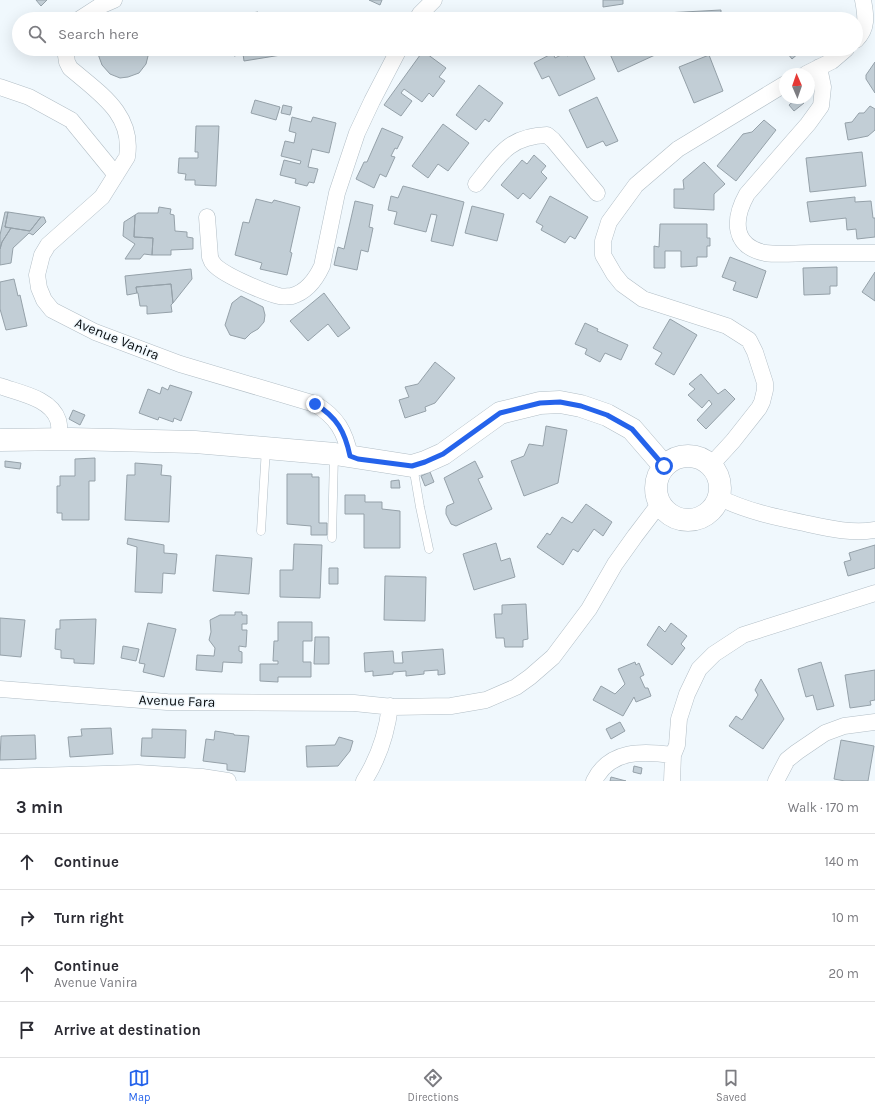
<!DOCTYPE html>
<meta charset="utf-8">
<style>
body{margin:0;font-family:Karla,sans-serif;background:#f2f2f3;color:#2b2b33}
.compass{position:absolute;left:779px;top:68px;width:36px;height:36px;border-radius:50%;background:#fff;box-shadow:0 4px 16px #0002;rotate:358deg}
.stop{position:absolute;width:12px;height:12px;margin:-9px;border:3px solid #2563eb;border-radius:50%;background:#fff}
.stop.end{background:#2563eb;border-color:#fff;box-shadow:0 1px 4px #0008}
.list{margin:0;padding:0;list-style:none}
h2{display:flex;justify-content:space-between;align-items:center;height:52px;margin:0;padding:0 16px;font-size:17px}
h2 small{font-size:13px;font-weight:400;color:#7c7c81}
.list li{display:grid;grid-template-columns:26px 1fr auto;gap:12px;align-items:center;box-sizing:border-box;height:56px;padding:0 16px;border-top:1px solid #e1e1e2}
.list b{display:block;font-size:15px;white-space:nowrap}
.list p{margin:0;font-size:13px;white-space:nowrap;color:#7c7c81}
.list em{font-size:13px;font-style:normal;color:#7c7c81}
.icon{flex:none;width:22px;height:22px;fill:none;stroke:currentColor;stroke-width:2;stroke-linecap:round;stroke-linejoin:round}
.map{position:relative;flex:none;width:875px;height:781px;overflow:hidden}
.search{position:absolute;background:#fff;box-shadow:0 4px 16px #0002;left:12px;right:12px;top:12px;height:44px;display:flex;align-items:center;gap:10px;box-sizing:border-box;padding:0 14px;border-radius:22px;color:#7c7c81;font-size:15px}
.sheet{height:276px;background:#fff}
nav{display:flex;justify-content:space-around;align-items:center;box-sizing:border-box;height:56px;border-top:1px solid #e1e1e2;background:#fff;font-size:11px;color:#7c7c81}
nav a{display:grid;justify-items:center;gap:2px}
nav .on{color:#2563eb}
.map>svg:first-child{display:block}
</style>
<div class="map">
<svg width="875" height="781" viewBox="0 0 875 781">
<rect width="100%" height="100%" fill="#f0f8fd"/>
<path fill="#c2ced6" stroke="#95a1a9" d="M36 0H47L41 6Z
M369 0H382L380 5Z
M603 0H623V4L603 7Z
M721 10V19H665V13Z
M258 12 259 19H228V17Z
M760 13H780L784 19H759Z
M790 13 794 18 797 16 800 19H784Z
M807 16H831L830 19H805Z
M99 49H148V56L146 64 139 73 128 77 120 78 110 74 102 65 98 54Z
M232 49H280L281 55 244 61 243 54 234 56Z
M620 49H653L655 55 618 72 610 54Z
M784 49H808L802 54 800 52 792 59Z
M581 50 595 79 559 96 549 76 542 79 534 63 553 53 555 58 565 53 567 56Z
M423 51 446 68 439 77 445 81 433 97 429 93 422 102 404 89 401 93 412 101 401 116 384 105Z
M709 55 723 91 694 103 679 67Z
M875 62V93L866 79V75Z
M479 85 503 103 489 122 485 119 476 130 456 115Z
M597 97 618 141 606 146 603 141 587 148 569 110Z
M797 98H799L804 103 794 111 789 105Z
M255 100 280 107 276 120 251 113Z
M283 105 292 107 290 115 281 113Z
M870 106 875 109V130L868 136 848 140 845 123 852 122 859 113H864Z
M292 117 311 122 313 117 336 123 329 153 312 149 308 167 318 169 314 183 309 182 307 186 295 183 296 179 280 175 284 160 300 164 301 161 281 156 285 141 294 143 296 133 289 131Z
M764 120 776 130 736 181 717 166 743 134 752 132Z
M443 124 469 143 448 171 438 164 428 178 412 166Z
M196 126H219L216 186 195 185V180H185L186 174 178 173 179 158H198V152H195Z
M382 128 403 137 397 149 395 148 391 156 395 157 386 177 380 174 374 188 356 179 364 162H367Z
M862 152 866 186 810 192 806 158Z
M534 155 546 166 541 172 547 178 530 199 523 193 518 199 501 185 522 160 527 164Z
M704 162 725 184 714 194V210L674 208V189H684L683 180Z
M403 186 464 202 453 246 431 241 437 215 431 214 426 232 394 224 397 212 388 210 391 196 398 198Z
M550 196 588 217 575 239 570 236 565 243 541 230 543 226 536 222Z
M855 197V202L871 201 873 218H875V237L857 239 856 229 847 230 846 218 810 222 807 202Z
M256 199 272 203 274 200 300 207 290 252 292 253 287 275 260 269 262 263 235 255 243 222 249 223Z
M355 201 373 205 369 227 373 228 368 252 361 250 357 270 334 265 338 247 344 249Z
M472 206 504 214 497 241 465 233Z
M159 207 171 209 170 214 174 215 175 231 187 232V237L193 238V249L171 250V255H152L153 238 134 237 135 215 138 213H158Z
M5 212H8L5 227 11 228 2 242 0 249V235Z
M8 212 41 217 30 231 5 227Z
M135 215 134 237 153 238 152 255 144 254 140 259H125L135 244 123 236 124 222Z
M41 217H44L46 222 33 235 29 233 13 248 11 263 0 265V249L2 242 11 228 30 231Z
M660 224H707V238H710V246H707V257H697V266L681 267V251H665V268H654V246L659 247Z
M730 257 766 271 757 298 733 290 736 282 722 277Z
M837 267V286H830V294L804 295 803 268Z
M191 269 192 279 173 303 171 284 136 287 137 293 127 295 125 276Z
M875 272V301L862 292Z
M14 279 18 296 20 295 27 326 6 330 0 309V282Z
M171 284 173 303 171 305 172 312 147 314V306H140L138 293H137L136 287Z
M324 293 350 328 338 337 328 324 308 341 290 321Z
M241 296 263 307 265 315 264 322 258 329 251 333 245 339 230 335 225 325 232 303Z
M670 319 697 335 674 375 655 364 662 353 653 348Z
M585 323 598 329 597 331 628 345 621 360 605 353 600 362 585 354 587 349 575 344Z
M435 362 455 378 435 403 425 407 426 411 405 418 399 400 409 397 405 387 418 384Z
M701 374 718 394 725 389 735 399 706 429 697 420 712 404 709 400 702 408 688 395 695 389 689 384Z
M170 385 192 392 181 421 174 418 173 422 159 417 158 420 139 413 148 389 160 394 162 387 168 390Z
M73 410 85 415 80 425 69 419Z
M546 426 567 430 558 483 524 496 511 461 524 456 529 444 543 446Z
M95 458V481H89V520H62V513H57V486H60V476H75V459Z
M5 461 21 463 20 469 5 467Z
M475 461 483 477 478 479 492 509 456 526 451 524 446 514V509L447 506 454 503 444 478Z
M135 463 162 465 161 475 171 476 169 522 125 520 127 475H135Z
M430 472 434 482 425 486 421 476Z
M287 474H312V477H319V523H327V535H311V526L287 524Z
M399 480 400 488H391V481Z
M345 495H365V502H382V509L400 511V548H364V514H345Z
M586 504 612 522 603 536 594 529 578 552 573 549 563 565 537 547 547 533 550 535 562 517 572 523Z
M128 538 164 545V553L177 554 175 574 163 573 162 593 135 592 137 547 127 544Z
M496 543 501 561 510 558 515 577 474 590 463 554Z
M294 544 322 545 320 598 280 597V570H293Z
M875 545V568L848 576 844 562 851 560 849 553Z
M216 555 252 558 249 594 213 591Z
M329 568H338V584H329Z
M385 576 426 577 425 621 384 620Z
M526 604 528 639 523 640V647H505L504 638H496L494 614H502V605Z
M235 612H242V615H247V624H242V630H247L246 647 239 646V651L242 652V663L223 662 222 672 196 670 197 655 214 656 215 648 209 640 211 632 210 620 220 615H235Z
M0 618 25 620 21 657 0 655Z
M96 619 94 664 74 663V659L61 658V650L55 649 56 629H60V620Z
M278 622H312V641H303V662H311V677H278V682L260 681V664H278V661H273L274 641H278Z
M148 623 176 629 164 677 143 672 145 664 139 663Z
M671 623 687 636 681 644 685 648 672 665 647 645 659 626 665 632Z
M315 637H329V664H314Z
M123 646 139 649 136 661 121 658Z
M443 649 445 674 438 675V670L424 671V674L406 676V671L393 672V674L373 676V671L365 672 364 653 393 651 394 663H403L402 652Z
M635 662 636 665 639 663 644 675 640 677 645 688H648L651 696 636 702 634 697 623 716 593 700 601 686 615 694 625 684 618 669Z
M821 662 834 706 817 710 813 695 806 697 798 669Z
M875 670V700L870 701 871 705 850 708 845 675Z
M761 679 784 719 763 749 729 726 736 716 742 720 758 695 755 690Z
M620 722 625 731 611 739 606 729Z
M111 728 113 754 70 757 68 737 82 736 81 729Z
M152 729 186 730 185 758 141 756 142 738H152Z
M215 731 234 734V735L249 736 245 772 227 770V764L203 761 206 739 214 740Z
M35 735 36 759 0 760 1 736Z
M339 737 353 741 350 751 338 766 307 767 306 746 335 745Z
M841 740 874 746 868 781H845L834 779Z
M634 766 642 768 641 774 633 772Z
M611 777 626 781H610Z"/>
<g fill="none" stroke-linecap="round" stroke-linejoin="round">
<g stroke="#b2bec6" stroke-width="9">
<path id="lane" d="M413 466 420 507 429 549
M261 531 266 448
M332 538 334 455"/>
</g>
<g stroke="#b2bec6" stroke-width="17">
<path id="street" d="M80 19 100 6 114 0
M417 19 420 14 434 0
M856 40C868 28 866 16 863 0
M65 49 67 62 70 68C99 93 134 114 127 157L102 197 48 245 42 255 37 275 39 288 44 300 52 310 95 332 180 364 315 404C337 417 345 432 350 456
M819 67 823 87 821 106 808 124 747 194C733 219 732 246 765 253 780 255 796 253 811 253 832 253 854 253 875 253
M806 74 832 61 846 49
M0 87 29 97 71 120 116 175
M476 184C498 157 508 136 547 135L553 140 597 193
M207 217 210 257C211 259 211 261 213 263 220 274 266 293 279 296 283 297 288 296 292 296 306 292 316 279 322 266L337 193 357 133 372 101 399 49
M0 386C19 393 51 398 58 420 60 426 59 433 60 439
M711 465 733 441 759 408 762 402 765 390V383L755 352 749 340 727 326 643 299 622 284 614 274 603 255V241L609 222 636 185 678 149 785 84
M718 497C746 511 775 517 804 523 827 528 851 534 875 530
M0 689 167 702 354 703 393 707 451 706 486 700 516 687 530 677 553 657 589 609 615 564 635 536 660 503
M0 777 138 773 202 777 228 781
M364 781C378 759 387 732 390 706
M594 781C610 749 643 751 673 755
M672 781 673 755 677 745 679 719 687 694 699 669 714 654 743 635 875 593
M776 781 787 760 797 752 825 733 844 726 875 722"/>
</g>
<g stroke="#b2bec6" stroke-width="23">
<path id="secondary" d="M0 440 71 439 195 442 335 454 412 466 425 462 443 454 500 413 540 403 560 402 581 406 607 415 632 429 664 466
M656 488a32 32 0 1 1 64 0a32 32 0 1 1-64 0Z"/>
</g>
<use href="#lane" stroke="#fff" stroke-width="8"/>
<use href="#street" stroke="#fff" stroke-width="16"/>
<use href="#secondary" stroke="#fff" stroke-width="22"/>
</g>
<g fill="none" stroke-linecap="round" stroke-linejoin="round">
<path stroke="#2563eb" stroke-width="5" d="M315 404C337 417 345 432 350 456L358 459 412 466 425 462 443 454 500 413 540 403 560 402 581 406 607 415 632 429 664 466"/>
</g>
<g text-anchor="middle" dominant-baseline="central" stroke-width="3" stroke-linejoin="round" paint-order="stroke">
<g font-size="14" fill="#080c0f" stroke="#f0f8fd">
<text transform="translate(117 339) rotate(22)">Avenue Vanira</text>
<text transform="translate(177 701) rotate(2)">Avenue Fara</text>
</g>
</g>
</svg>
<svg class="compass" viewBox="-18 -18 36 36"><path d="M0-13l5 13h-10z" fill="#e53935"/><path d="M0 13l5-13h-10z" fill="#7c7c81"/></svg>
<div class="stop" style="left:664px;top:466px"></div>
<div class="stop end" style="left:315px;top:404px"></div>
<div class="search"><svg class="icon" aria-label="search" viewBox="0 0 24 24"><circle cx="10" cy="10" r="6"/><path d="M15 15l6 6"/></svg>Search here</div>
</div>
<section class="sheet">
<h2>3 min<small>Walk · 170 m</small></h2>
<ul class="list">
<li><svg class="icon" aria-label="ahead" viewBox="0 0 24 24"><path d="M12 20V5M6 11l6-6 6 6"/></svg><div><b>Continue</b></div><em>140 m</em></li>
<li><svg class="icon" aria-label="right" viewBox="0 0 24 24"><path d="M7 20v-9h11M14 6l5 5-5 5"/></svg><div><b>Turn right</b></div><em>10 m</em></li>
<li><svg class="icon" aria-label="ahead" viewBox="0 0 24 24"><path d="M12 20V5M6 11l6-6 6 6"/></svg><div><b>Continue</b><p>Avenue Vanira</p></div><em>20 m</em></li>
<li><svg class="icon" aria-label="arrive" viewBox="0 0 24 24"><path d="M6 21V4h12l-3 4 3 4H6"/></svg><div><b>Arrive at destination</b></div></li>
</ul>
</section>
<nav>
<a class="on"><svg class="icon" aria-label="map" viewBox="0 0 24 24"><path d="M3 6l6-2 6 2 6-2v14l-6 2-6-2-6 2zM9 4v14M15 6v14"/></svg>Map</a>
<a><svg class="icon" aria-label="directions" viewBox="0 0 24 24"><path d="M12 3l9 9-9 9-9-9zM9 14v-3h6M13 9l2 2-2 2"/></svg>Directions</a>
<a><svg class="icon" aria-label="saved" viewBox="0 0 24 24"><path d="M7 4h10v16l-5-4-5 4z"/></svg>Saved</a>
</nav>
